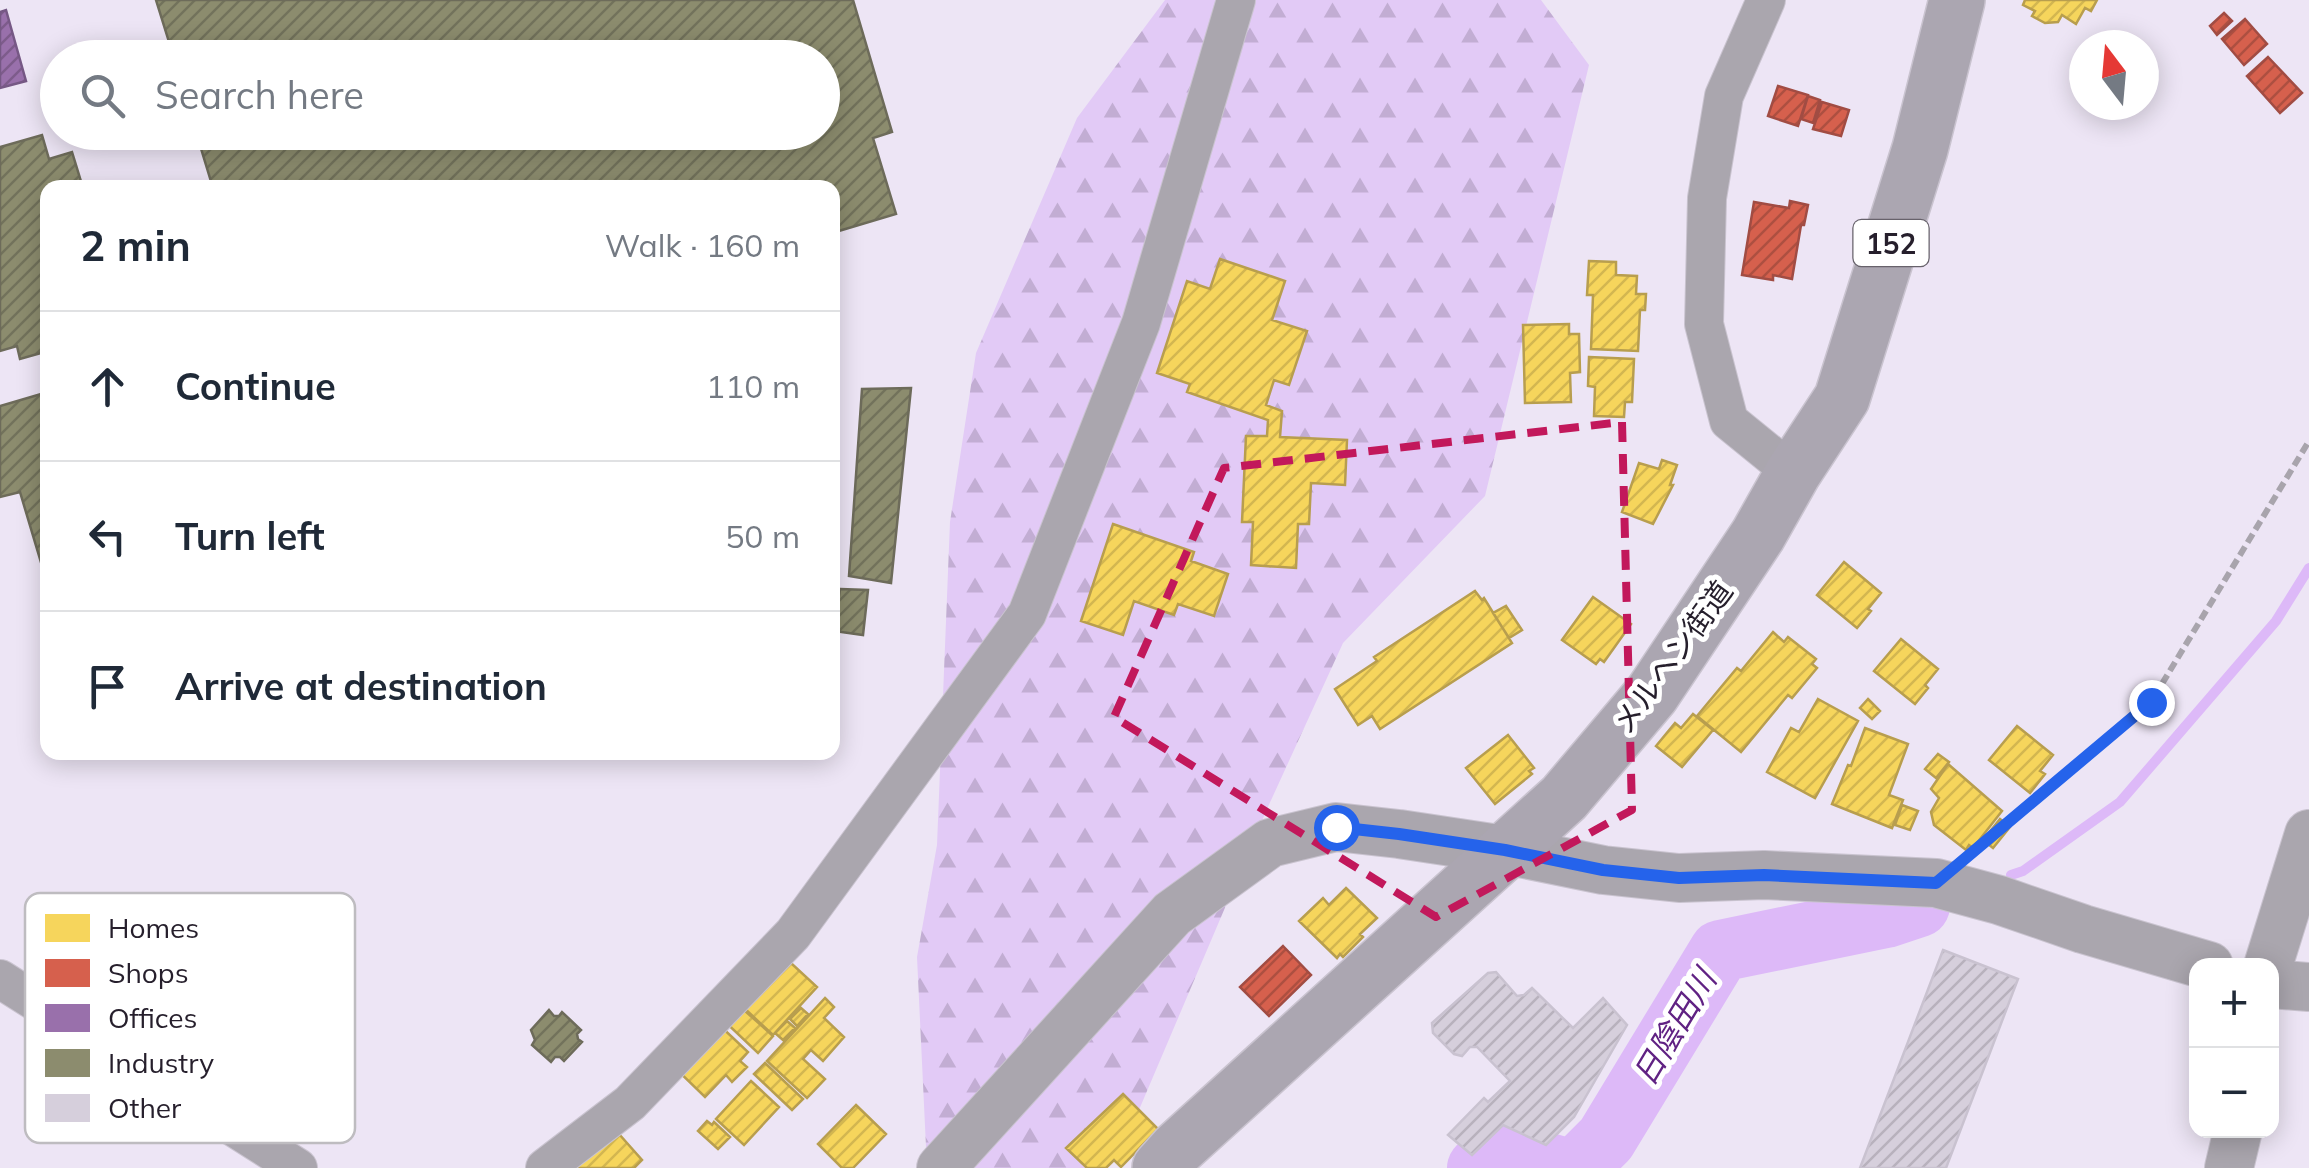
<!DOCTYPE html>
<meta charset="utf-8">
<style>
body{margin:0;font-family:Mulish,"Noto Sans JP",sans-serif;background:#f2f2f3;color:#1f2937}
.controls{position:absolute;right:30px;bottom:30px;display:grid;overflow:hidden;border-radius:20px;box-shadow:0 5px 25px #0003}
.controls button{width:90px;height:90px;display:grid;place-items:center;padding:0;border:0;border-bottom:2px solid #e0e1e3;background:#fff;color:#1f2937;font:50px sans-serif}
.compass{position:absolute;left:2069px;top:30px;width:90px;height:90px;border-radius:50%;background:#fff;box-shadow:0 5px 25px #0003;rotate:344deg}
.stop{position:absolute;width:30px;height:30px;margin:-22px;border:8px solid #2563eb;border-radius:50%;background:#fff}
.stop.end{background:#2563eb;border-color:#fff;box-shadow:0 2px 10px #0008}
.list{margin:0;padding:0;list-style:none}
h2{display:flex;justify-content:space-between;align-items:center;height:130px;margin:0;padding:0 40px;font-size:42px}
h2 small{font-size:32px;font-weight:400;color:#747a83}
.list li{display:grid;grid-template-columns:65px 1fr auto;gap:30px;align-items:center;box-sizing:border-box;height:150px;padding:0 40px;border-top:2px solid #e0e1e3}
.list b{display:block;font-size:38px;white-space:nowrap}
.list em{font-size:32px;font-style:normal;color:#747a83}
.icon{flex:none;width:55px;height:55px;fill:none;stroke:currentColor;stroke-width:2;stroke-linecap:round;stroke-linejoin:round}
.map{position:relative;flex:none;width:2309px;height:1168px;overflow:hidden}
.search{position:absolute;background:#fff;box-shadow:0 5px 25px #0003;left:40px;top:40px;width:800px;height:110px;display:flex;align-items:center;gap:25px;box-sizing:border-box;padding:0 35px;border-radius:55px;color:#747a83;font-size:38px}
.panel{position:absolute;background:#fff;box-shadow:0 5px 25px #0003;left:40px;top:180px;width:800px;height:580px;border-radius:20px}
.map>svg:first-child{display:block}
</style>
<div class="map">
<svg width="2309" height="1168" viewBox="0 0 2309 1168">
<defs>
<pattern id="forest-firs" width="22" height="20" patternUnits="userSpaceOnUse" patternTransform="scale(2.5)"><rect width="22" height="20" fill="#e2caf6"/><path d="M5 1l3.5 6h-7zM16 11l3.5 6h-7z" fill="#c2add3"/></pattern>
<pattern id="homes-hatch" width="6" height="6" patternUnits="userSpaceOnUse" patternTransform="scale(2.5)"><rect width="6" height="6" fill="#f6d55c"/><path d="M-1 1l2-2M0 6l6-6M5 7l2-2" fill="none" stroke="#d3b650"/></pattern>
<pattern id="shops-hatch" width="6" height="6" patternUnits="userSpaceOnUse" patternTransform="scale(2.5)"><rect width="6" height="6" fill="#d6604d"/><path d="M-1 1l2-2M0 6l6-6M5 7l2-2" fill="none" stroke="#ad4f40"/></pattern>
<pattern id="offices-hatch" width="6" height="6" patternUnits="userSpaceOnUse" patternTransform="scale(2.5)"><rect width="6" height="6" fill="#9970ab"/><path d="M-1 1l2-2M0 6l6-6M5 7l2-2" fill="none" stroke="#7d5b8b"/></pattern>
<pattern id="industry-hatch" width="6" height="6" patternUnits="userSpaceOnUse" patternTransform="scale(2.5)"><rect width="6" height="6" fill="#8c8c6e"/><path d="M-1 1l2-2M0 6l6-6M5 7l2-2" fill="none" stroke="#72725b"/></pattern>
<pattern id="building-hatch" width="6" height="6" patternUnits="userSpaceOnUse" patternTransform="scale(2.5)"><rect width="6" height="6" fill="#d6cfdc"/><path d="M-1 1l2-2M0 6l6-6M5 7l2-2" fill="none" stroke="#b8b1bd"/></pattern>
</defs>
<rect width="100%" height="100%" fill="#ede5f5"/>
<path fill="url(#forest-firs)" d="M1165 0H1541L1589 65 1485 496 1343 643 1267 809 1130 1131 1105 1168H927L917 957 937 845 950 522 976 353 1077 118Z"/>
<path fill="url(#homes-hatch)" stroke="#b89e4e" stroke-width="2.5" d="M2025 0H2097L2091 11 2085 8 2076 24 2062 15 2058 22 2045 23 2032 16 2035 11 2023 5Z
M1220 259 1285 281 1272 320 1307 331 1289 385 1274 380 1266 405 1282 411 1280 437 1347 440 1345 485 1311 483 1309 524H1298L1296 568 1251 565 1253 522H1242L1246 436H1267L1268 420 1187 392 1190 384 1157 373 1187 281 1210 289Z
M1589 261 1616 262V275L1637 276 1636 294H1646L1645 310H1640L1638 351 1591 349 1593 295H1587Z
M1569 324V334H1579L1580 372 1570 373 1571 402 1525 403 1523 325Z
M1589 357 1634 359 1632 402H1625L1624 417 1594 416 1595 387 1588 386Z
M1662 460 1677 465 1670 485H1673L1653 524 1622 512 1639 463 1659 469Z
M1113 524 1194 552 1191 561 1228 574 1214 616 1178 604 1174 615 1134 601 1123 635 1081 621Z
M1844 562 1881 593 1868 609 1871 611 1857 628 1817 595Z
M1475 591 1482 600 1484 598 1512 643 1380 729 1372 716 1358 725 1335 689 1377 661 1374 657Z
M1593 597 1631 624 1604 662 1600 659 1596 664 1562 640Z
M1506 606 1522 630 1509 638 1493 613Z
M1773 632 1784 642 1788 637 1816 659 1812 664 1817 668 1792 698 1788 695 1741 752 1697 716 1737 668 1741 671Z
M1901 639 1938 669 1925 685 1928 688 1915 704 1874 671Z
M1818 699 1858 721 1815 798 1767 772 1791 728 1799 732Z
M1868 699 1880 711 1872 719 1860 708Z
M1693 714 1713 730 1682 767 1656 746 1675 723 1681 728Z
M2017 726 2053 755 2040 771 2045 774 2030 793 1989 760Z
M1865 728 1908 744 1889 795 1903 800 1892 828 1832 804 1848 765 1851 766Z
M1508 735 1534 768 1529 771 1532 774 1495 804 1466 768Z
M1938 754 1949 762 1936 778 1925 769Z
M1948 764 2002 811 1973 848 1969 845 1966 850 1934 825 1931 812 1939 798 1931 789Z
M1902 805 1918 811 1910 830 1895 825Z
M2000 819 2010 827 1993 848 1983 840Z
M1346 888 1377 918 1360 934 1363 937 1343 957 1340 954 1337 958 1299 921 1323 898 1329 905Z
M779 952 817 987 773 1035 743 1007Z
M825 998 834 1007 824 1018 844 1037 823 1061 811 1050 803 1059 825 1079 807 1098 767 1061Z
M735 1002 773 1036 758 1053 720 1017Z
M801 1008 808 1014 797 1026 790 1019Z
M715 1021 748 1052 740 1061 747 1067 732 1082 726 1075 705 1097 672 1065Z
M787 1021 795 1028 783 1040 775 1033Z
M765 1063 803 1099 792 1110 754 1074Z
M751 1081 779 1107 744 1145 716 1119Z
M1123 1094 1158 1129 1121 1167 1114 1160 1106 1168H1087L1066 1148Z
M856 1105 886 1134 853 1168H842L818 1144Z
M707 1121 712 1125 714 1122 730 1137 718 1149 698 1131Z
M619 1134 642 1160 634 1168H569Z"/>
<path fill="url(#shops-hatch)" stroke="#a14c43" stroke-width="2.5" d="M2224 13 2232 21 2217 35 2210 26Z
M2245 19 2267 44 2244 65 2222 39Z
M2268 57 2302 93 2280 113 2247 76Z
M1778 86 1808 95 1798 126 1768 116Z
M1808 96 1820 100 1813 123 1801 119Z
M1822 102 1849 110 1841 136 1813 129Z
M1790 201 1808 205 1804 225H1801L1792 279 1773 275V280L1742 275 1754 202 1789 208Z
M1283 946 1311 975 1269 1016 1240 987Z"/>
<path fill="url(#offices-hatch)" stroke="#765885" stroke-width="2.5" d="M6 10 26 81 0 88V12Z"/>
<path fill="url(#industry-hatch)" stroke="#6d6b5a" stroke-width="2.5" d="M156 0H853L892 132 873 138 896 214 832 233V188H213L196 132H822V58H174Z
M42 135 49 159 72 152 83 188H48V351L20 359 17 346 0 351V147Z
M911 388 891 583 849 576 862 389Z
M48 392V586L20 492 0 497V406Z
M840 589 868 590 863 635 834 631Z
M549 1010 554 1016H559L562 1012 581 1030 577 1034 578 1039 582 1042 564 1061 560 1057H555L551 1062 532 1045 535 1040 531 1030Z"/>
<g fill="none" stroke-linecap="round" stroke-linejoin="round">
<path stroke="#ddb9f8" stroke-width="10" d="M2011 875 2023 871 2120 802 2276 621 2309 568"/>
<path stroke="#ddb9f8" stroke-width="62" d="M1478 1168 1506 1152 1563 1168
M1577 1168 1606 1139 1720 951 1886 917 1919 906"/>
</g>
<path fill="url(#building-hatch)" stroke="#c9c2d0" stroke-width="2.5" d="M1943 950 2018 979 1946 1168H1860Z
M1496 972 1517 996 1524 995 1532 988 1573 1028 1603 998 1627 1025 1574 1117 1546 1145 1503 1125 1472 1155 1448 1135 1484 1098 1488 1102 1510 1081 1477 1047H1470L1462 1056 1454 1054 1433 1033 1432 1023 1488 973Z"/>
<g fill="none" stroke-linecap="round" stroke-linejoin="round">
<g stroke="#c9c3cf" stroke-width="40">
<path id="minor" d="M1766 0 1724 96 1707 198 1704 324 1729 421 1793 473
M0 979 298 1168
M545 1168 630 1103 793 934 1027 614 1141 323 1236 0"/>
</g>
<g stroke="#c9c3cf" stroke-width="50">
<path id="tertiary" d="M2268 966 2309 834
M2272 984 2309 987
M941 1168 1172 914 1270 843 1336 827 1399 834 1505 850 1603 870 1679 878 1764 875 1936 883 1999 900 2083 929 2209 966
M2229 1168 2238 1130"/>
</g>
<g stroke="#c9c3cf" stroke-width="58">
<path id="trunk" d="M1160 1168 1178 1148 1564 798 1652 694 1758 535 1793 473 1842 398 1920 149 1957 0"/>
</g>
<path stroke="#a8a4ac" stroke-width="6" stroke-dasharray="10 5" stroke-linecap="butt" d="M1972 852 2151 702 2309 441"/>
<use href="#minor" stroke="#aaa6ae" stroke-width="38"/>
<use href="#tertiary" stroke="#aaa6ae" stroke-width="48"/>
<use href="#trunk" stroke="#aba6b1" stroke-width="55"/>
</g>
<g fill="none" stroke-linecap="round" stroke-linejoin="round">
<path stroke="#2563eb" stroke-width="12" d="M1336 827 1399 834 1505 850 1603 870 1679 878 1764 875 1936 883 2151 702"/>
</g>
<path fill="none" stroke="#c2185b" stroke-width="8" stroke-dasharray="20 12" stroke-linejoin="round" d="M1622 422 1632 810 1436 917 1114 717 1224 468Z"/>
<g text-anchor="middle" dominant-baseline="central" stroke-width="10" stroke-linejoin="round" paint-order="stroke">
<rect fill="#fff" stroke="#67626b" stroke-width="2.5" x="1853.5" y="220" width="75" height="46" rx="8"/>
<g font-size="28" font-weight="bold" fill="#261f2c">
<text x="1891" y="243">152</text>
</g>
<g font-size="30" fill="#261f2c" stroke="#fff">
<text transform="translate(1672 657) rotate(-54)">メルヘン街道</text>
</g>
<g font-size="32" font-style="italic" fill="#602283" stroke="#fff">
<text transform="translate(1674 1027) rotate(-59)">日陰田川</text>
</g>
</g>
<rect x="25" y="893" width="330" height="250" rx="15" fill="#fff" stroke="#bebcc0" stroke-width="2.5"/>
<rect x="45" y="914" width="45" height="28" fill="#f6d55c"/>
<rect x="45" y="959" width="45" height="28" fill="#d6604d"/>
<rect x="45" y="1004" width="45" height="28" fill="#9970ab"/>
<rect x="45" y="1049" width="45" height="28" fill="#8c8c6e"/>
<rect x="45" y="1094" width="45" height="28" fill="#d6cfdc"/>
<g font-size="28" fill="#261f2c">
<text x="108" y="938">Homes</text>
<text x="108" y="983">Shops</text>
<text x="108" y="1028">Offices</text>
<text x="108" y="1073">Industry</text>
<text x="108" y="1118">Other</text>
</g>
</svg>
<div class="controls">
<button>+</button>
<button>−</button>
</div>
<svg class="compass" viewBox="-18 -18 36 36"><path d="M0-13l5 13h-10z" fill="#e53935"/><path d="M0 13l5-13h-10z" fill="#747a83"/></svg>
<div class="stop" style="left:1336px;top:827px"></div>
<div class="stop end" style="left:2151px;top:702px"></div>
<div class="search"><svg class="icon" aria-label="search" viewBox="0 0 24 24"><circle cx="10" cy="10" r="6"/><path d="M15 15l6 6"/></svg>Search here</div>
<section class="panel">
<h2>2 min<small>Walk · 160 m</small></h2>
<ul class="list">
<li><svg class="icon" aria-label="ahead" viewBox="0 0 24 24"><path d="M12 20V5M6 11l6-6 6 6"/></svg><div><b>Continue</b></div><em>110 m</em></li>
<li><svg class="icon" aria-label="left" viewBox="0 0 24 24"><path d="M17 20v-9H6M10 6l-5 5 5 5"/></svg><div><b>Turn left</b></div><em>50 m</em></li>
<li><svg class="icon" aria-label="arrive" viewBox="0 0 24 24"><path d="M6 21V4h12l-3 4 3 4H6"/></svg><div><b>Arrive at destination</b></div></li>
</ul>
</section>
</div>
